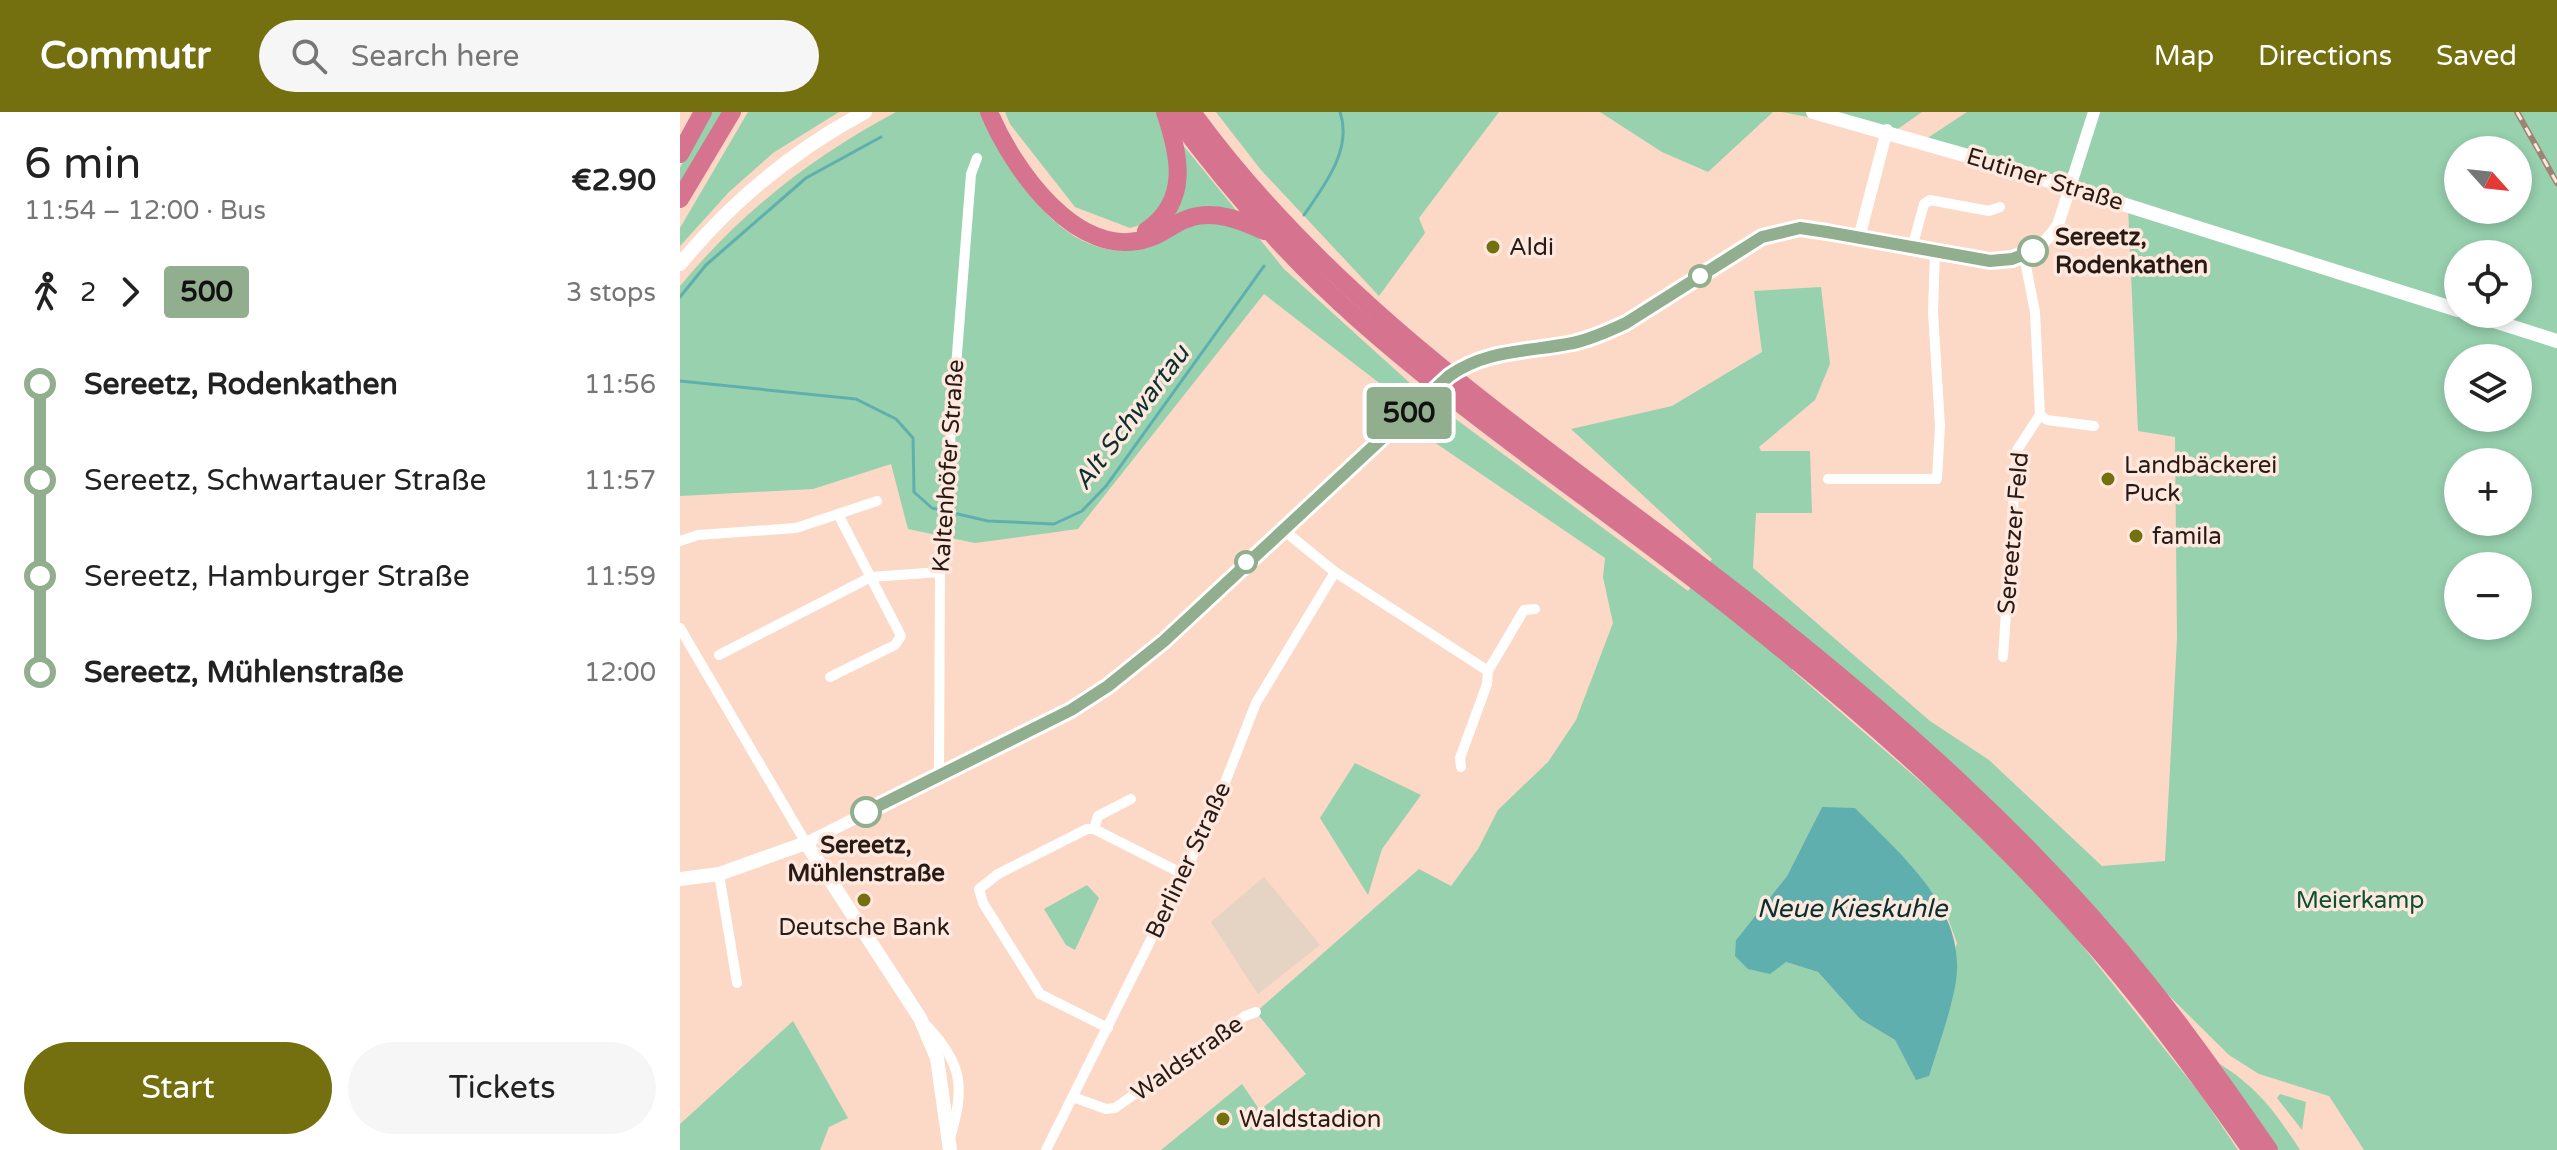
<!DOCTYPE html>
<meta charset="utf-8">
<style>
body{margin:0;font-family:"Varela Round",sans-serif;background:#f6f6f6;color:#222;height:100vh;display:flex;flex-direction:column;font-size:30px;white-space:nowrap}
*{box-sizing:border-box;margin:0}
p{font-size:26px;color:#767676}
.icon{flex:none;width:44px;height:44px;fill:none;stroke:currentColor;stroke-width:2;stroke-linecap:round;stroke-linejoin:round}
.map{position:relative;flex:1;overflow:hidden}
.sheet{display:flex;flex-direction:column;background:#fff;width:680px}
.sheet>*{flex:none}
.badge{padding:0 16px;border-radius:6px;font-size:28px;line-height:52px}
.needle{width:52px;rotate:117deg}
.fabs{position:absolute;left:1764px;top:24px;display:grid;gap:16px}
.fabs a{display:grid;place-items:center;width:88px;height:88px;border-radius:50%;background:#fff;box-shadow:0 4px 12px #0003;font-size:40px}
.map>.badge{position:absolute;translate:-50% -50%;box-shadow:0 0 0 4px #fff}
.legs{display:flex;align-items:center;gap:12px;height:88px;padding:0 24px;font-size:26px}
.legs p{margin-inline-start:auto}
.overview{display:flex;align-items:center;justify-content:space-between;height:136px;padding:0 24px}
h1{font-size:44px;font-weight:600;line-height:60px}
.action{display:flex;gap:16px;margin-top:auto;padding:16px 24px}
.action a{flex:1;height:92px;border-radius:48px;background:#746f0f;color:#fff;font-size:32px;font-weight:600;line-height:92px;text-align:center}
.action a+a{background:#f6f6f6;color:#222}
ul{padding:0 24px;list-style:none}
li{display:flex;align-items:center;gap:28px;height:96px;font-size:30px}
li i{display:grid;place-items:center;width:12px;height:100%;margin:0 10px;background:currentColor}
li i::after{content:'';width:20px;height:20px;margin:-10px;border:6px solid;border-radius:50%;background:#fff}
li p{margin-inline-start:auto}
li:first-child i{background:linear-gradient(#0000 50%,currentColor 0)}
li:last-child i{background:linear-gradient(currentColor 50%,#0000 0)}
header{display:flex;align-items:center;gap:48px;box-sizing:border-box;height:112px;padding:0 40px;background:#746f0f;color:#fff}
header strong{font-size:38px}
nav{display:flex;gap:44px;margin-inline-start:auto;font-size:28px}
.search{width:560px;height:72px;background:#f6f6f6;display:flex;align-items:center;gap:20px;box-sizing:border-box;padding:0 28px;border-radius:44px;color:#767676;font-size:30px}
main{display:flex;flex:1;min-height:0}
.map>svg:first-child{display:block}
.education{fill:#e5d3c3}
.green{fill:#97d1ae;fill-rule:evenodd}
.water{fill:#60afaf}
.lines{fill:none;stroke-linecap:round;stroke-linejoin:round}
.stream{stroke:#60afaf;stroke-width:3}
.minor{stroke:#fff;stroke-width:10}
.tertiary{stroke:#fff;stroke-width:12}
.secondary{stroke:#fff;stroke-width:14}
.motorway{stroke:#d6748f;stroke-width:18}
.rail-casing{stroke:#9c8376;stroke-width:6}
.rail{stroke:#ffe9de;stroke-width:3;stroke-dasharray:9;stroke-linecap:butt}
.line-1-casing{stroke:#fff;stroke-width:18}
.line-1{stroke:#91ae8f;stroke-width:12}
.poi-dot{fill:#746f0f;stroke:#ffe9de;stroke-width:3}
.stop-1-dot{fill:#fff;stroke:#91ae8f;stroke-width:4}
.labels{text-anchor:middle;stroke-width:7;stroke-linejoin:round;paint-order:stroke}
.street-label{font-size:24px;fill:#281b15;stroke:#ffe9de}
.stop-label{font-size:24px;font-weight:bold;fill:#281b15;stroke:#ffe9de;text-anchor:start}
.poi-label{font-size:24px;fill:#281b15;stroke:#ffe9de;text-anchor:start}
.park-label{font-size:24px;fill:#0b5233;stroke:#ffe9de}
.water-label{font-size:26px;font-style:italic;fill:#073030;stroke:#ffe9de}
</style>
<header>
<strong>Commutr</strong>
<div class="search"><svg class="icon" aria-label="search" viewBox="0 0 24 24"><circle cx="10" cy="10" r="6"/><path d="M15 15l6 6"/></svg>Search here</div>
<nav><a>Map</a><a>Directions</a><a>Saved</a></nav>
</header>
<main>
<section class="sheet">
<div class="overview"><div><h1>6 min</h1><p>11:54 – 12:00 · Bus</p></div><b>€2.90</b></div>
<div class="legs"><svg class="icon" aria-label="walk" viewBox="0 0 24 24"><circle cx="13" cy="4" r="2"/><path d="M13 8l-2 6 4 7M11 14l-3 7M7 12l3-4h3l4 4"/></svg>2<svg class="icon" aria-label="forward" viewBox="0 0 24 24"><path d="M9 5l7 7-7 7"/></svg><b class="badge" style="background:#91ae8f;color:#111">500</b><p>3 stops</p></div>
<ul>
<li><i style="color:#91ae8f"></i><b>Sereetz, Rodenkathen</b><p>11:56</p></li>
<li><i style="color:#91ae8f"></i><span>Sereetz, Schwartauer Straße</span><p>11:57</p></li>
<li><i style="color:#91ae8f"></i><span>Sereetz, Hamburger Straße</span><p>11:59</p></li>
<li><i style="color:#91ae8f"></i><b>Sereetz, Mühlenstraße</b><p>12:00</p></li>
</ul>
<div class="action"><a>Start</a><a>Tickets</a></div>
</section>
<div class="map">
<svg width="1877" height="1038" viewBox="0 0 1877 1038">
<rect width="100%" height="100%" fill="#fcd8c6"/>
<polygon class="education" points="584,765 640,833 578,882 531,810"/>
<g class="green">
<polygon points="29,0 45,0 0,78 0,56"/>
<polygon points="68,0 159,0 93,41 49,80 0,134 0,116"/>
<path d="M216,0H303C329,56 370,135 441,139C451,139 462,134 471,132L467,111L450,116L395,95L330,12L325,0H476L604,157L742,282L729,294L584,182L398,417L295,431L228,417L211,352L133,377L0,384V174C61,100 132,45 216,0Z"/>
<polygon points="536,0 819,0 739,106 745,121 699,184 581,58"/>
<polygon points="920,0 1093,0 1028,60 982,40"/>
<polygon points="1102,0 1242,0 1212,21"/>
<path d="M1287,0H1877V1038H1684L1649,984L1579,962L1549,943L1130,529L1112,558L1278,702L1366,788L1521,983L1558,1038H481L562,972L579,997L567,1008L626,962L576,900L739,757L771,774L798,737L818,698L868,650L896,608L933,511L923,465L925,446L729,313L754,291L1008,479L1032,447L891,317L992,294L1082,240L1074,179L1141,175L1150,252L1135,288L1079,335L1081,339H1130L1132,401H1076L1073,456L1250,609L1309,648L1422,754L1485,749L1497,527L1495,325L1458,319L1448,94L1243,29ZM1778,38H1838V98H1778ZM1778,142H1838V202H1778ZM1778,246H1838V306H1778ZM1778,350H1838V410H1778ZM1778,454H1838V514H1778ZM1142,695L1229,751L1265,798L1277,831L1236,967L1215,928L1180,907L1138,860L1106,850L1056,828L1107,764Z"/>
<polygon points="675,651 741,683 702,737 688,783 640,706"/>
<polygon points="407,773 419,786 395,838 386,833 364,797"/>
<polygon points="113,909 168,1006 149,1015 140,1038 0,1038 0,1012"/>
<path d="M1540,952C1579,977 1595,1000 1620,1038H1596Z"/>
<polygon points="1600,982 1626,990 1622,1018 1597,986"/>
</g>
<path class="water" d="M1142,695L1175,696C1223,745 1290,799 1275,875C1269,905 1258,935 1249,964L1236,968L1215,928L1180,907L1138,860L1106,850L1090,862L1068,857L1055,844L1056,828L1107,764Z"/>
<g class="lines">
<g class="stream">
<path d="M624,103C644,74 673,37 660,0"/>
<polyline points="0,185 26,153 126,66 201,25"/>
<polyline points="0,269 176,287 216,307 233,326 234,380 252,396 308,409 374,412 402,399 426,374 584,154"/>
</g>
<g class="minor">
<polyline points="1232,136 1244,92 1250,88 1309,99 1320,95"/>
<polyline points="1360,303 1367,308 1414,314"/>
<polyline points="1148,367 1257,367 1260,314 1253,200 1255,140"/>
<polyline points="602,417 655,460 808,559"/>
<polyline points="0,429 18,423 116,416 197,389"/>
<polyline points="0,516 126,731"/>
<polyline points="39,543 191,465 260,460"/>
<polyline points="1323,545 1337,338 1360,303 1355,200 1344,144"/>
<polyline points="150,565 215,533 221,524 159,404"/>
<polyline points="781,655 780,646 807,572 808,559 844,498 855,497"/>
<polyline points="259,664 260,460 291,62 297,46"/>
<polyline points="414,717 418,704 451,687"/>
<polyline points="39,762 57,871"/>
<path d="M247,914C283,952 285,976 270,1026"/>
<polyline points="428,916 360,882 303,791 299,777 318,762 407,717 414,717 505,763"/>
<polyline points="393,985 426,997 435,996 565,904 576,900"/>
<polyline points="366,1038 530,709 576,591 655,460"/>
</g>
<g class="tertiary">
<polyline points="1179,126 1207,18"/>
<path d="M126,731L391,598L428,574L484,529L769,264C807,237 849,239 893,231C911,227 929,219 946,211L1082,125L1120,116L1147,120C1192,128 1302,159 1342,145C1358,139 1369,126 1378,113L1414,0"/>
</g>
<g class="secondary">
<polyline points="1133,0 1316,52 1778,198"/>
<path d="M0,152C52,89 114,38 185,0"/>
<polyline points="1792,202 1877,229"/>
<polyline points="0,767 39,762 126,731 240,906 257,946 270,1038"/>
</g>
<g class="motorway">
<path d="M309,0C332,55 397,151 469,126C483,122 494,111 507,107C533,97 561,108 584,119"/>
<path d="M492,0C547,75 609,146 679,208C802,317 940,406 1067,509C1191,608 1311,714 1415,834C1471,898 1522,968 1571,1038"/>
<path d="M512,0C662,207 879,341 1077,497C1219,609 1356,731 1469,873C1511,926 1550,982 1589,1038"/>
<polyline points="0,42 23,0"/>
<polyline points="0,87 52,0"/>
<path d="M466,119C510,89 500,44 485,0"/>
</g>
<g class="rail-casing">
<polyline id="rail" points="1837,0 1877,71"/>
</g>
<use href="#rail" class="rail"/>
</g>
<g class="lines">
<g class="line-1-casing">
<path id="line-1" d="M186,700L391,598L428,574L484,529L769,264C807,237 849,240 893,231C911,227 929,219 946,211L1082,125L1120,116L1147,120L1310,149L1332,147L1353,139"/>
</g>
<use href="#line-1" class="line-1"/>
</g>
<g class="poi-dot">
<circle cx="813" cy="135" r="8"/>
<circle cx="1428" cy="367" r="8"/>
<circle cx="1456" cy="424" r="8"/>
<circle cx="184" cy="788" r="8"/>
<circle cx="543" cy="1007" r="8"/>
</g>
<g class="stop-1-dot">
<circle cx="1353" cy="139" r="14"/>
<circle cx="1020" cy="164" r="10"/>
<circle cx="566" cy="450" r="10"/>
<circle cx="186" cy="700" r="14"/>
</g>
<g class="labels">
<g class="street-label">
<text transform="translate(1365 67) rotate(17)" y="8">Eutiner Straße</text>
<text transform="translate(268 354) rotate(-86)" y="8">Kaltenhöfer Straße</text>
<text transform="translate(1333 421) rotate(-85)" y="8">Sereetzer Feld</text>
<text transform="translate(508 748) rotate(-65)" y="8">Berliner Straße</text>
<text transform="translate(507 946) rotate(-35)" y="8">Waldstraße</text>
</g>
<g class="stop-label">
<text x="1375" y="133">Sereetz,<tspan x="1375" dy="28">Rodenkathen</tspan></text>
<text x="186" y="741" text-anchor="middle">Sereetz,<tspan x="186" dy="28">Mühlenstraße</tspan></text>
</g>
<g class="poi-label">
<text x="829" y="143">Aldi</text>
<text x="1444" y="361">Landbäckerei<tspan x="1444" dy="28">Puck</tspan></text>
<text x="1472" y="432">famila</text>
<text x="184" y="823" text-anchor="middle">Deutsche Bank</text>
<text x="559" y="1015">Waldstadion</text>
</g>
<g class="park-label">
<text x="1680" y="796">Meierkamp</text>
</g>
<g class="water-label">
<text transform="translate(451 305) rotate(-53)" y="9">Alt Schwartau</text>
<text x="1172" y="805">Neue Kieskuhle</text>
</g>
</g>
</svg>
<div class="fabs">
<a><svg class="needle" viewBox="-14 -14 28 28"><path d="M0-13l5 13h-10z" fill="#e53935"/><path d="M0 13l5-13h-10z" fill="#767676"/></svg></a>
<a><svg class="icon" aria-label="locate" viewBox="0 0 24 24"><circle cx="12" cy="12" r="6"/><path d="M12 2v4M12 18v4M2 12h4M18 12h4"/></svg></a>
<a><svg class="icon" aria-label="layers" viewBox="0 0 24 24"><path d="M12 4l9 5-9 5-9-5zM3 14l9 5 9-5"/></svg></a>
<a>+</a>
<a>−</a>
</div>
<b class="badge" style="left:729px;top:301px;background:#91ae8f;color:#111">500</b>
</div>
</main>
